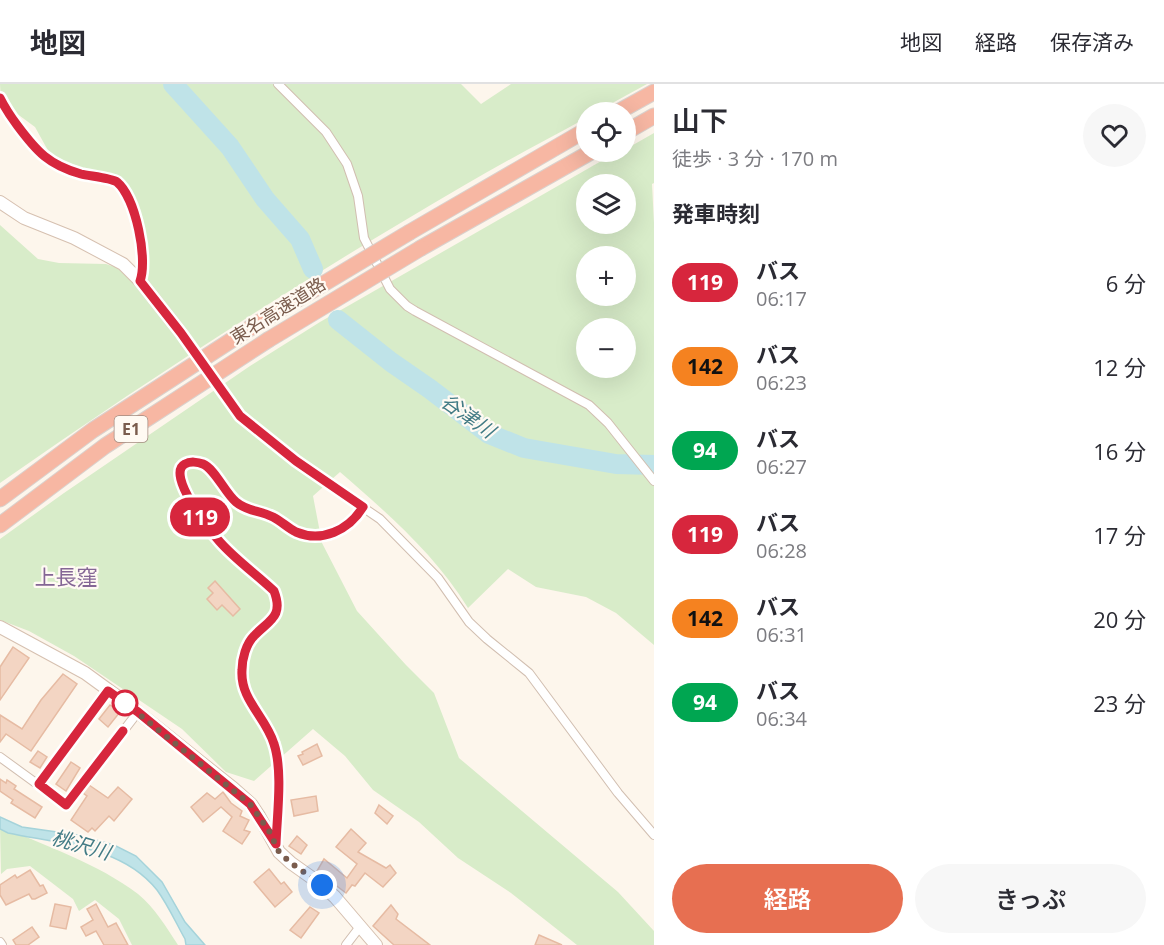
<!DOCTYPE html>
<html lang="ja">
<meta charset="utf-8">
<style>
body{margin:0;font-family:"Open Sans","Noto Sans JP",sans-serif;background:#f7f7f7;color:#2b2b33;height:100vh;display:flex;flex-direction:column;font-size:22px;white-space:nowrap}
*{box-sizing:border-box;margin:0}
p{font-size:20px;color:#7c7c81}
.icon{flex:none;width:33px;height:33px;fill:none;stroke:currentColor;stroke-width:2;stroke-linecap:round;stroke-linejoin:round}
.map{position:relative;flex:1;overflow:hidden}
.side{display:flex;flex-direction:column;background:#fff;width:510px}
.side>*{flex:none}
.badge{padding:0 12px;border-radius:20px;font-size:21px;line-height:39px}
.controls{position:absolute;left:576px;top:18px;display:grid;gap:12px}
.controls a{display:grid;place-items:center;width:60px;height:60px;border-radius:50%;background:#fff;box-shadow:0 6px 24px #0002;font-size:30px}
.you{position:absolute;width:30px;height:30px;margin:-15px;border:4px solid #fff;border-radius:50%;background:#1a73e8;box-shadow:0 0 0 9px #1a73e833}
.map>.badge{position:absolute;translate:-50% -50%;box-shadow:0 0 0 3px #fff}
h2{padding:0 18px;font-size:22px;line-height:54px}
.round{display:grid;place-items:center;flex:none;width:63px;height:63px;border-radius:32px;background:#f7f7f7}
.summary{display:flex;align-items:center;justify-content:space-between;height:102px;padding:0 18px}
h1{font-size:28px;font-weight:600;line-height:45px}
.button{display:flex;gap:12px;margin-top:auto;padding:12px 18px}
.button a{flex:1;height:69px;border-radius:36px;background:#e76f51;color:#fff;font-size:24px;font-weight:600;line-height:69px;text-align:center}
.button a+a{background:#f7f7f7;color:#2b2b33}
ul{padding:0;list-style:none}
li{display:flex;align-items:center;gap:18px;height:84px;padding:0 18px}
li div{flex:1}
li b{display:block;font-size:22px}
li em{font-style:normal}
li .badge{min-width:66px;font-weight:700;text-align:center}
header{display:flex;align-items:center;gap:36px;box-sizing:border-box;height:84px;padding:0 30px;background:#fff;border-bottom:2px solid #e1e1e2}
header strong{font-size:28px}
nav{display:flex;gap:33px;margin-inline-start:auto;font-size:21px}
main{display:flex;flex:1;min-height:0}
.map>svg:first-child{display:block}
.green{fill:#d8ecc9;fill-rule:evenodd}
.water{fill:#bfe3e8;stroke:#a5d3da;stroke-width:1.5}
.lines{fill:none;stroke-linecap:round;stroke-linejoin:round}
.river{stroke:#bfe3e8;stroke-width:20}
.building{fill:#f3d5c3;stroke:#e6bba3;stroke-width:1.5}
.lane-casing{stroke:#d1beb0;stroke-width:7}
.street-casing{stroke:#d1beb0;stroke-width:10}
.secondary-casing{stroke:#d6c0b0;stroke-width:14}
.highway-casing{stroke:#dad1cd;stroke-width:17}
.lane{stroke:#fff;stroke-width:4.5}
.street{stroke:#fff;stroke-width:8}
.secondary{stroke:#fff;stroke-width:12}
.highway{stroke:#f7b7a3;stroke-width:15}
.street-bridge-casing{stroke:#d1beb0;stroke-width:10;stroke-linecap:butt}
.highway-bridge-casing{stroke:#dad1cd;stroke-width:17;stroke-linecap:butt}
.street-bridge{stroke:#fff;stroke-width:8}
.highway-bridge{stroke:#f7b7a3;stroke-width:15}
.line-casing{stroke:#fff;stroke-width:14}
.line{stroke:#d7263d;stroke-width:9}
.walk{stroke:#7a5c4d;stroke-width:6;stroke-dasharray:0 10.8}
.stop-dot{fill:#fff;stroke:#d7263d;stroke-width:3}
.labels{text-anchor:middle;stroke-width:4.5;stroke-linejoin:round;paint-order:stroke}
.shield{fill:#fffaf3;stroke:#a28b7f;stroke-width:1.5}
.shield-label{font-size:16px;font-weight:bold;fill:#7a5c4d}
.street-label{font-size:18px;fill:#7a5c4d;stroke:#fffaf3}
.water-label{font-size:20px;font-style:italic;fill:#437c86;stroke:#fffaf3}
.quarter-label{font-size:21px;fill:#846695;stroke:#fffaf3}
</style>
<header>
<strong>地図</strong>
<nav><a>地図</a><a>経路</a><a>保存済み</a></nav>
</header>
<main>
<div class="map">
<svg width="654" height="861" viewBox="0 0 654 861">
<rect width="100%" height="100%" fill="#fdf6ec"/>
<g class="green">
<path d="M0,0H461L481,20L511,0H647L596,28H586V34C545,57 503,78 463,102C305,194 150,294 0,399V141L38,175L59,179L106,180L142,192L138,176L137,135L116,97L56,81L35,43L1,18Z"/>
<path d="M654,49V99L652,100L654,139V561L616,529L586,513L536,503L508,485L468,524C435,470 386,428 340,388L313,412L322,459L357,527L406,581L434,609L459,674L618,808L654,847V861H577L511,809L458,774L419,738L373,706L345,672L313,645L254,697L226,688L182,645L74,572L29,547L0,536V455L64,409L250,282L320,238L603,76L620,68H626V65ZM586,100H626V140H586ZM586,172H626V212H586ZM586,244H626V284H586Z"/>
<path d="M0,742C46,762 97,779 138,810C154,823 167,844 178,861H132L119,835L95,816L79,827L73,815L30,782L7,785L1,790Z"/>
</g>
<path class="water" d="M0,733L22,743L78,751L114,761L136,772L162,798L185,838L205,861H186L185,855C176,839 168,821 157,806C122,762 60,760 8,749L0,745Z"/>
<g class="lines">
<g class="river">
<polyline points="173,0 230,63 265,115 300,155 313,185"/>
<polyline points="338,236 391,278 430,305 489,350 524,364 616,380 654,381"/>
</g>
</g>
<g class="building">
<polygon points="215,497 240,525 233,532 222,521 217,526 207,515 213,509 208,504"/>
<polygon points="13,563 29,574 0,616 0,583"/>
<polygon points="63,590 77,600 31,667 6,650 0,658 0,631 22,645 41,616"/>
<polygon points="110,621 120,628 108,643 99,635"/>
<polygon points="317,660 322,672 303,681 298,672 303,670 302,668"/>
<polygon points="38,667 47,673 40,684 30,678"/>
<polygon points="71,678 80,684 66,707 56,700"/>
<polygon points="0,695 6,699 7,696 16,702 14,705 42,723 35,734 11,719 13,716 0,707"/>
<polygon points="89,701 108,714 118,703 132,715 114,737 109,732 95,747 92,744 88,748 71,736 87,712 83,709"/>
<polygon points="223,708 231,719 242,727 240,732 249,736 244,746 250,748 242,760 223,747 232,733 221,723 203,738 191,723 207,709 215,715"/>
<polygon points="316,712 318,727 294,732 291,716"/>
<polygon points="379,721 393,732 387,740 375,729"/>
<polygon points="351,745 366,759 358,768 386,784 390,781 396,789 383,803 365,789 355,802 352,801 346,809 317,787 324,775 347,794 357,780 336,763"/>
<polygon points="297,752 307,761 301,770 289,762"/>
<polygon points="269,785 281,800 284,798 292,808 275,823 254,798"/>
<polygon points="30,786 40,802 43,801 47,809 35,815 32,815 29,810 6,821 0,811 0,801 15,791 17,794"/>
<polygon points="55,820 71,823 66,845 50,842"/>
<polygon points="96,820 108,843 116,839 128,861 104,861 96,847 86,852 81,843 93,836 87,825"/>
<polygon points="391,821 398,830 396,835 430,861 394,861 373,842"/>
<polygon points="310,823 319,829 301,854 290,846"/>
<polygon points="32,843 39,853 28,861 16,861 13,856"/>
<polygon points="539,851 562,861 535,861"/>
</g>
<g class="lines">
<g class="lane-casing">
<polyline id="lane" points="0,14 34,64 49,77 63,85 116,97 128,113 137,135 144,187 141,195"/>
</g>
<g class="street-casing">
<g id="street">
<polyline points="278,0 326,48 347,80 358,112 364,154 390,205 407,222 415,227 589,321 608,339 654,397"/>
<polyline points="230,320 240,332 295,377 380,435 438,494 469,538 487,555 529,589 618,709 654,751"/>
<polyline points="0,673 66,721 138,628"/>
<polyline points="39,701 108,607"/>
<path d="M276,760C277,730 283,689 274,660C266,633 240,616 241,586C242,575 246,560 254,552C269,536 284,533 274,507C256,490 236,476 220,458C211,448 165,390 185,380C190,377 198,378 203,380C215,385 225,409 236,418C248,428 259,426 273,433C281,437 288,444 296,448C321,459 349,445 363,423"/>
<polyline points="0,858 2,861"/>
<polyline points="346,861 359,844"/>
</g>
</g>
<g class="secondary-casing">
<g id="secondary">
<polyline points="0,118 24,134 74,154 123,180 140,197 181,249"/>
<polyline points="0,543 85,589 129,621 233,704 251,720 259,732 279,768 291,779 322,801 335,813 376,861"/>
</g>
</g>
<g class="highway-casing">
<g id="highway">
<polyline points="618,28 654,8"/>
<polyline points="626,48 654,32"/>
<polyline points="410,148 586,46"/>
<polyline points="421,164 591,68"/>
<polyline points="0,415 93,346 258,239"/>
<polyline points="0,441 105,362 268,256"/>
</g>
</g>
<use href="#lane" class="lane"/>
<use href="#street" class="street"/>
<use href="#secondary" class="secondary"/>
<use href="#highway" class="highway"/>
<g class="street-bridge-casing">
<polyline id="street-bridge" points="181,249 230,320"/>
</g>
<g class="highway-bridge-casing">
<g id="highway-bridge">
<polyline points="258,239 410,148"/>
<polyline points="268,256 421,164"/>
</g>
</g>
<use href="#street-bridge" class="street-bridge"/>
<use href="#highway-bridge" class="highway-bridge"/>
</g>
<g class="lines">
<g class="line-casing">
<path id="line" d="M0,14C5,24 11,33 17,41C37,68 49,81 81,90C89,92 111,94 117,98C136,114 148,176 140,197L181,249L240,332L296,377L363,423C349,446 322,459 296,448C288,444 281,437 273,433C259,426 248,428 236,418C225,409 215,385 203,380C198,378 190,377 185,380C165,390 211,448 220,458C236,476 256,490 274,507C284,533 269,536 254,552C246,560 242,575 242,586C240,616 266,633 274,660C283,687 277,731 276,760L250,720L138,628L108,607L39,700L66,721L123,647"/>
</g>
<use href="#line" class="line"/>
<polyline class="walk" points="125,619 250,720 269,747 279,768 291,779 322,801"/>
</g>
<circle class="stop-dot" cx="125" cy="619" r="12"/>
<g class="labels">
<rect class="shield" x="114.5" y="332" width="33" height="26" rx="4.5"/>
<g class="shield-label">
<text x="131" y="351">E1</text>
</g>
<g class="street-label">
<text transform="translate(278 227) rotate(-32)" y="6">東名高速道路</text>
</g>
<g class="water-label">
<text transform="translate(468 332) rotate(35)" y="7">谷津川</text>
<text transform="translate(81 761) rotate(16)" y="7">桃沢川</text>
</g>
<g class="quarter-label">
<text x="66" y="501">上長窪</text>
</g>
</g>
</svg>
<div class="controls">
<a><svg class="icon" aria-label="locate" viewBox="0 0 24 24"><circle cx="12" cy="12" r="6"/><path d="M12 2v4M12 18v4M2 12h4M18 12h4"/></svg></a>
<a><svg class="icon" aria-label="layers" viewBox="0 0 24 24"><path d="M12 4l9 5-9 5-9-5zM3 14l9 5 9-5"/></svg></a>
<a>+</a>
<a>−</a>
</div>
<div class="you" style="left:322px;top:801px"></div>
<b class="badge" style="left:200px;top:433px;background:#d7263d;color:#fff">119</b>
</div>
<section class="side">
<div class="summary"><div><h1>山下</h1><p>徒歩 · 3 分 · 170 m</p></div><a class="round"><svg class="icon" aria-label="heart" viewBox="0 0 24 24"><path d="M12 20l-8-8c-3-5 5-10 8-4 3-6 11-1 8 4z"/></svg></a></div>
<h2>発車時刻</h2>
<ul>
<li><span class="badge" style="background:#d7263d;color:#fff">119</span><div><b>バス</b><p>06:17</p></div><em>6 分</em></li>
<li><span class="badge" style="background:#f58220;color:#111">142</span><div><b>バス</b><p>06:23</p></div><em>12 分</em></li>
<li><span class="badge" style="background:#00a651;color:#fff">94</span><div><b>バス</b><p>06:27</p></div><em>16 分</em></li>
<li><span class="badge" style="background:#d7263d;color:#fff">119</span><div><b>バス</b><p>06:28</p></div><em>17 分</em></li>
<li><span class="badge" style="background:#f58220;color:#111">142</span><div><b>バス</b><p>06:31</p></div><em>20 分</em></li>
<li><span class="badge" style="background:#00a651;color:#fff">94</span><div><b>バス</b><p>06:34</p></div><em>23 分</em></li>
</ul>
<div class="button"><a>経路</a><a>きっぷ</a></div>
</section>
</main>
